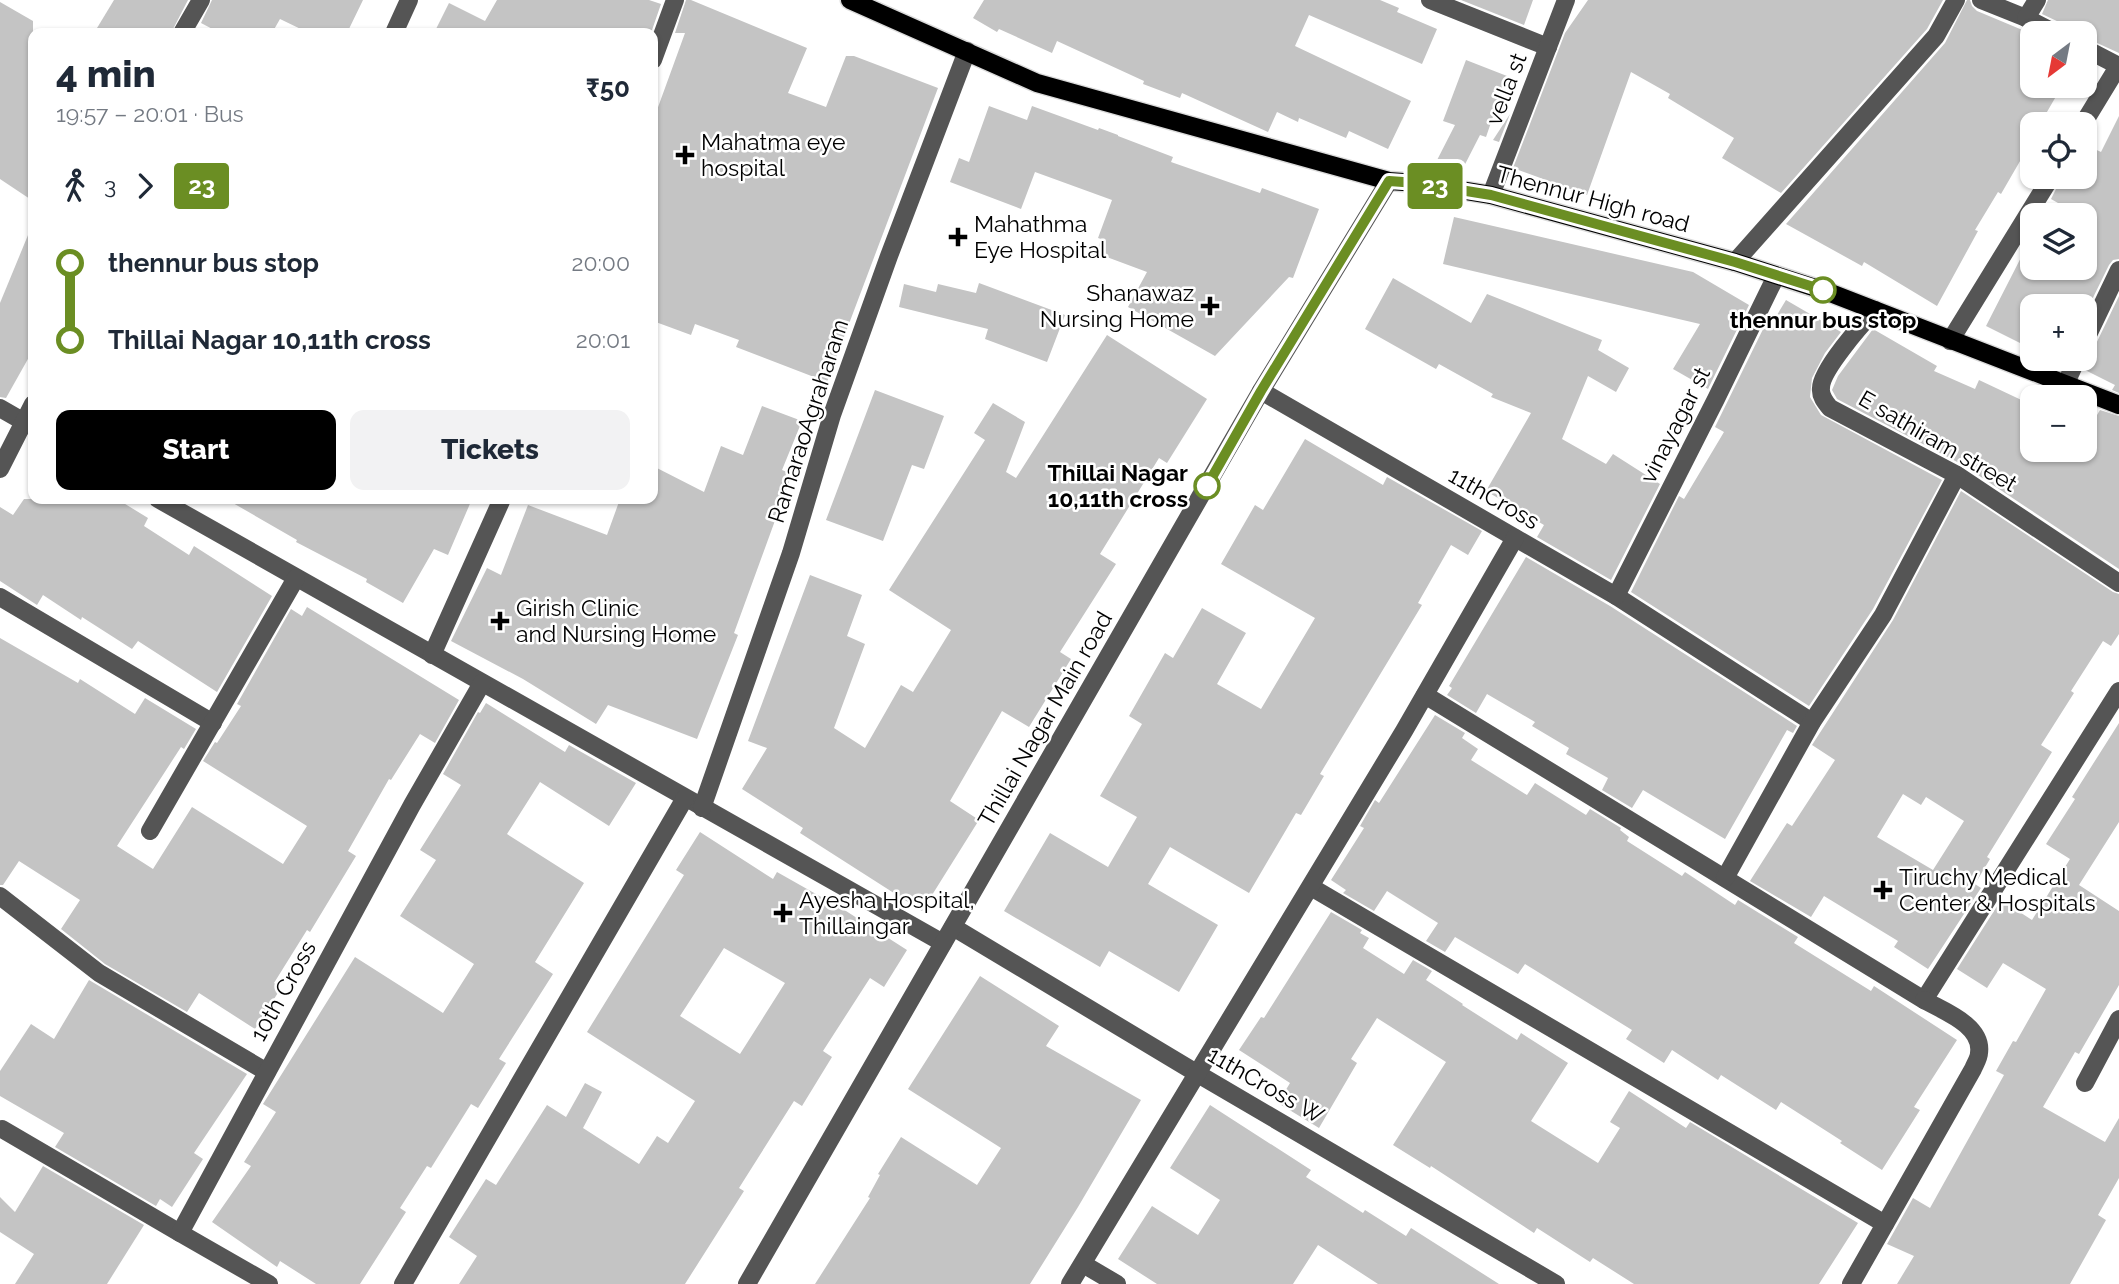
<!DOCTYPE html>
<meta charset="utf-8">
<style>
body{margin:0;font-family:Raleway,sans-serif;background:#f2f2f3;color:#1f2937;height:100vh;display:flex;flex-direction:column;font-size:26px;white-space:nowrap}
*{box-sizing:border-box;margin:0}
p{font-size:23px;color:#747a83}
.icon{flex:none;width:38px;height:38px;fill:none;stroke:currentColor;stroke-width:2;stroke-linecap:round;stroke-linejoin:round}
.map{position:relative;flex:1;overflow:hidden}
.panel{position:absolute;left:28px;top:28px;width:630px;height:476px;display:flex;flex-direction:column;background:#fff;border-radius:14px;box-shadow:0 2px 5px #0004}
.panel>*{flex:none}
.badge{padding:0 14px;border-radius:5px;font-size:24px;line-height:46px}
.needle{width:46px;rotate:212deg}
.fabs{position:absolute;left:2020px;top:21px;display:grid;gap:14px}
.fabs a{display:grid;place-items:center;width:77px;height:77px;border-radius:14px;background:#fff;box-shadow:0 2px 5px #0004;font-size:35px}
.map>.badge{position:absolute;translate:-50% -50%;box-shadow:0 0 0 4px #fff}
.legs{display:flex;align-items:center;gap:10px;height:77px;padding:0 28px;font-size:23px}
.legs p{margin-inline-start:auto}
.summary{display:flex;align-items:center;justify-content:space-between;height:119px;padding:0 28px}
h1{font-size:38px;font-weight:800;line-height:52px}
.button{display:flex;gap:14px;margin-top:auto;padding:14px 28px}
.button a{flex:1;height:80px;border-radius:14px;background:#000;color:#fff;font-size:28px;font-weight:800;line-height:80px;text-align:center}
.button a+a{background:#f2f2f3;color:#1f2937}
ul{padding:0 28px;list-style:none}
li{display:flex;align-items:center;gap:24px;height:77px;font-size:26px}
li i{display:grid;place-items:center;width:10px;height:100%;margin:0 9px;background:currentColor}
li i::after{content:'';width:18px;height:18px;margin:-9px;border:5px solid;border-radius:50%;background:#fff}
li p{margin-inline-start:auto}
li:first-child i{background:linear-gradient(#0000 50%,currentColor 0)}
li:last-child i{background:linear-gradient(currentColor 50%,#0000 0)}
.map>svg:first-child{display:block}
.building{fill:#c4c4c4;fill-rule:evenodd}
.lines{fill:none;stroke-linecap:round;stroke-linejoin:round}
.major-casing{stroke:#dbdbdb;stroke-width:21}
.minor{stroke:#555;stroke-width:18}
.major{stroke:#000;stroke-width:18}
.line-1-casing{stroke:#fff;stroke-width:16}
.line-1{stroke:#6b8e23;stroke-width:10}
.poi-dot{fill:#000;stroke:#fff;stroke-width:2.5}
.stop-1-dot{fill:#fff;stroke:#6b8e23;stroke-width:3.5}
.labels{text-anchor:middle;stroke-width:5;stroke-linejoin:round;paint-order:stroke}
.street-label{font-size:23px;fill:#000;stroke:#fff}
.poi-label{font-size:23px;fill:#000;stroke:#fff;text-anchor:start}
.stop-label{font-size:23px;font-weight:bold;fill:#000;stroke:#fff}
</style>
<div class="map">
<svg width="2119" height="1284" viewBox="0 0 2119 1284">
<rect width="100%" height="100%" fill="#fff"/>
<g class="building">
<polygon points="114,0 188,0 171,33 94,33"/>
<polygon points="212,0 363,0 347,33 309,33 280,19 272,33 220,33 201,23"/>
<polygon points="497,0 649,0 661,4 651,33 434,33 449,3 485,21"/>
<polygon points="686,0 691,0 807,48 788,93 826,107 846,56 854,56 938,88 827,382 736,347 739,340 695,324 691,335 653,321 653,121 685,33 675,33"/>
<polygon points="984,0 1380,0 1399,8 1397,12 1437,29 1422,64 1309,15 1295,46 1411,101 1388,149 1349,131 1346,138 1299,118 1298,122 1277,112 1268,132 1182,93 1180,98 1143,84 1144,81 1057,41 1052,53 999,29 997,32 973,18"/>
<polygon points="1461,0 1533,0 1524,25"/>
<polygon points="1588,0 1943,0 1927,29 1781,193 1722,158 1734,138 1668,98 1670,94 1631,72 1587,195 1513,168 1565,33"/>
<polygon points="1967,0 1970,0 1972,6 1977,11 2032,34 2032,86 2062,86 2040,124 2032,124 2032,138 2026,148 2027,149 2001,194 1998,192 1975,230 1978,231 1937,306 1864,262 1862,266 1786,224 1945,43"/>
<polygon points="2048,0 2119,0 2119,53 2084,37 2084,33 2066,33 2065,27 2061,23 2042,14"/>
<polygon points="0,2 33,21 33,201 0,179"/>
<polygon points="1466,60 1507,76 1486,137 1480,135 1458,178 1434,166 1455,125 1443,121"/>
<polygon points="989,106 1027,120 1032,106 1098,130 1099,128 1118,135 1118,136 1173,157 1171,162 1260,193 1262,188 1319,209 1293,278 1289,277 1215,356 1128,307 1147,272 1096,253 1101,239 1098,238 1112,200 1035,172 1021,209 950,182 959,158 969,162"/>
<polygon points="1510,114 1499,142 1493,140"/>
<polygon points="2119,116 2119,259 2113,260 2109,265 2084,316 2084,306 2032,306 2032,330 2024,345 1986,326 2032,236 2032,268 2084,268 2084,215 2079,215 2051,199 2062,177 2084,177 2084,144 2101,152"/>
<polygon points="1454,217 1693,272 1749,305 1708,389 1673,369 1700,324 1443,264"/>
<polygon points="33,223 33,350 6,398 0,397 0,303"/>
<polygon points="1393,278 1471,323 1487,294 1602,340 1598,350 1629,368 1616,392 1588,376 1562,439 1606,464 1613,454 1660,484 1611,580 1537,537 1544,525 1486,491 1531,413 1491,397 1493,394 1439,364 1436,369 1365,329"/>
<polygon points="979,283 1065,315 1047,362 985,339 988,329 899,307 904,284 936,292 938,284 976,293"/>
<polygon points="2119,296 2119,393 2112,390 2115,385 2085,370 2088,359 2087,354 2094,348"/>
<polygon points="1786,300 1841,332 1825,353 1812,378 1810,397 1821,415 1942,480 1873,609 1809,706 1631,592 1679,496 1684,499 1724,432 1715,427 1769,317 1774,320"/>
<polygon points="1873,329 1937,366 1934,371 1975,389 1979,380 2032,405 2032,450 2084,450 2084,437 2100,410 2119,416 2119,569 1963,465 1837,399 1832,390 1838,376"/>
<polygon points="1107,335 1207,399 1167,463 1159,458 1100,554 1116,564 1060,652 1071,659 1029,727 1002,711 950,801 979,820 922,911 800,833 803,828 742,789 767,748 748,741 810,575 862,595 847,636 865,644 834,728 865,748 901,685 913,692 951,630 889,590 985,440 974,433 993,403 1025,422 1006,472 1016,478"/>
<polygon points="875,390 944,416 924,469 912,465 883,541 826,520"/>
<polygon points="762,406 802,421 782,470 792,474 734,633 738,635 697,739 608,705 596,724 523,679 451,641 487,568 501,575 528,505 607,535 620,499 653,499 653,466 704,492 721,446 743,455"/>
<polygon points="1305,439 1383,485 1387,477 1482,531 1468,555 1451,545 1418,603 1422,605 1320,774 1324,776 1301,815 1296,813 1249,893 1170,847 1148,884 1218,925 1179,992 1109,951 1100,967 1004,911 1050,833 1108,867 1137,817 1100,796 1142,724 1129,716 1165,653 1173,658 1202,608 1246,633 1217,684 1261,709 1315,618 1221,564 1255,505 1263,510"/>
<path d="M1961,491L2113,592L2119,594V634L2111,646L2103,641L2071,691L2074,693L2041,745L2052,752L1987,857L1990,859L1975,884L1981,888L1928,969L1894,947L1898,941L1824,896L1811,917L1750,881L1787,823L1792,826L1835,760L1812,745L1893,620ZM1903,794L1921,805L1926,797L1964,821L1933,870L1877,837Z"/>
<polygon points="24,499 117,499 148,518 144,526 189,555 194,546 272,596 217,692 138,641 132,649 82,617 81,620 43,595 37,605 0,581 0,507 13,515"/>
<polygon points="226,499 472,499 448,555 434,549 403,603 366,582 367,579 296,542 297,540"/>
<polygon points="1526,557 1610,606 1797,726 1793,733 1787,730 1725,839 1643,790 1632,808 1602,790 1608,778 1566,754 1569,748 1532,726 1535,722 1487,694 1476,713 1447,695 1452,688 1449,686"/>
<polygon points="307,607 459,700 435,743 420,734 391,780 389,779 348,851 356,856 310,932 307,930 274,983 281,988 255,1029 199,993 187,1012 105,964 61,929 80,900 19,861 3,885 0,885 0,638 78,683 80,679 135,714 145,698 196,729 184,749 181,747 117,846 153,869 192,807 283,864 307,826 203,761 215,742 217,743 241,706 237,704 291,609 302,616"/>
<polygon points="486,703 565,752 569,745 636,783 609,826 540,782 507,834 584,883 535,962 553,974 499,1059 506,1063 478,1108 471,1104 431,1168 427,1166 400,1208 406,1212 360,1284 316,1284 280,1261 277,1267 212,1222 251,1166 244,1162 276,1112 263,1104 355,957 443,1013 474,964 400,916 436,860 420,850 461,785 443,774 478,712 480,713"/>
<polygon points="1435,715 1465,733 1462,738 1478,749 1471,760 1527,795 1535,783 1586,815 1590,809 1621,828 1620,830 1629,837 1627,841 1682,876 1685,872 1735,905 1738,900 1798,937 1794,943 1871,991 1874,986 1957,1040 1914,1107 1920,1110 1882,1170 1840,1143 1842,1141 1781,1102 1776,1110 1721,1075 1718,1080 1672,1050 1664,1063 1626,1039 1632,1030 1525,964 1518,974 1455,937 1445,952 1426,941 1438,923 1387,891 1374,911 1343,893 1346,890 1331,880 1364,828 1360,826 1375,800 1379,803"/>
<polygon points="2119,723 2119,822 2079,885 2119,911 2119,985 2079,1054 2075,1052 2043,1107 2105,1142 2119,1118 2119,1178 2098,1215 2106,1220 2070,1284 1897,1284 1914,1256 1887,1244 1913,1198 1930,1208 2004,1075 1996,1071 2013,1041 2016,1042 2046,989 2003,963 1987,988 1957,969 2001,900 2032,920 2070,859 2046,844 2075,799 2072,797"/>
<path d="M700,832L773,879L777,872L846,911L907,950L884,987L870,978L823,1051L832,1057L802,1106L794,1101L739,1188L744,1191L685,1284H459L477,1256L449,1237L486,1179L496,1185L547,1105L566,1117L585,1083L602,1092L583,1128L639,1164L657,1136L668,1143L695,1101L587,1032L684,875L676,870ZM724,948L785,983L740,1054L680,1016Z"/>
<polygon points="1331,912 1362,930 1360,933 1369,938 1363,948 1404,974 1413,960 1432,971 1426,980 1463,1004 1462,1005 1517,1040 1521,1033 1568,1063 1531,1121 1598,1163 1620,1128 1610,1122 1629,1091 1686,1128 1690,1122 1858,1223 1819,1284 1634,1284 1593,1258 1590,1262 1537,1228 1534,1233 1431,1166 1430,1168 1393,1145 1446,1062 1377,1018 1351,1059 1357,1063 1319,1128 1278,1103 1290,1083 1239,1050 1261,1017 1264,1018"/>
<polygon points="980,976 1059,1026 1046,1046 1141,1100 1078,1207 1030,1284 815,1284 870,1198 868,1197 880,1175 878,1174 901,1137 977,1185 1001,1148 908,1089"/>
<polygon points="89,980 247,1074 194,1153 203,1159 172,1207 160,1199 156,1206 55,1147 64,1133 0,1096 0,1071 31,1024 54,1039"/>
<polygon points="1210,1105 1311,1170 1306,1177 1363,1213 1365,1210 1406,1236 1411,1228 1499,1284 1378,1284 1318,1245 1293,1284 1157,1284 1118,1259 1152,1206 1198,1235 1220,1200 1170,1168"/>
<polygon points="43,1166 144,1225 107,1284 15,1284 34,1254 0,1232 0,1197 15,1212"/>
</g>
<g class="lines">
<g class="major-casing">
<polyline id="major" points="850,0 1037,83 1389,181 1417,183 1491,195 1735,262 1828,292 2119,405"/>
</g>
<g class="minor">
<polyline points="1430,0 1548,47"/>
<polyline points="1981,0 2026,18 2055,33"/>
<polyline points="2026,18 2037,0"/>
<polyline points="182,33 201,0"/>
<polyline points="394,33 409,0"/>
<polyline points="2084,48 2119,66"/>
<polyline points="653,60 675,0"/>
<polyline points="2083,124 2119,65"/>
<polyline points="1491,195 1566,0"/>
<polyline points="1735,262 1936,36 1956,0"/>
<path d="M1875,310C1862,324 1821,370 1821,388C1820,396 1825,402 1830,408L1957,475L2119,583"/>
<polyline points="1950,341 2051,177"/>
<polyline points="2084,343 2119,270"/>
<polyline points="2065,385 2077,359"/>
<polyline points="1261,391 1616,596 1812,722"/>
<polyline points="0,408 33,427"/>
<polyline points="0,469 33,404"/>
<polyline points="158,499 943,943"/>
<polyline points="1616,596 1716,399 1776,276"/>
<polyline points="0,597 213,723"/>
<polyline points="432,655 502,499"/>
<polyline points="1425,695 1924,1000 2119,691"/>
<polyline points="702,808 791,553 832,415 889,256 967,51"/>
<polyline points="150,831 296,578"/>
<polyline points="1725,878 1812,722 1883,615 1957,475"/>
<polyline points="1311,887 1885,1224"/>
<polyline points="0,896 99,973 267,1072"/>
<polyline points="953,927 1198,1074 1556,1284"/>
<polyline points="2085,1083 2119,1019"/>
<polyline points="2,1129 180,1233"/>
<polyline points="1083,1264 1117,1284"/>
<polyline points="269,1284 180,1233 412,805 482,683"/>
<polyline points="403,1284 685,798"/>
<polyline points="747,1284 1261,391 1389,181"/>
<polyline points="1070,1284 1404,731 1515,538"/>
<path d="M1851,1284L1973,1069C1975,1064 1979,1058 1979,1053C1983,1025 1943,1011 1924,1000"/>
</g>
<use href="#major" class="major"/>
</g>
<g class="lines">
<g class="line-1-casing">
<polyline id="line-1" points="1207,486 1261,391 1389,181 1417,183 1491,195 1735,262 1823,290"/>
</g>
<use href="#line-1" class="line-1"/>
</g>
<g class="poi-dot">
<path d="M681.5 144.5h7v7h7v7h-7v7h-7v-7h-7v-7h7z"/>
<path d="M954.5 226.5h7v7h7v7h-7v7h-7v-7h-7v-7h7z"/>
<path d="M1206.5 295.5h7v7h7v7h-7v7h-7v-7h-7v-7h7z"/>
<path d="M496.5 610.5h7v7h7v7h-7v7h-7v-7h-7v-7h7z"/>
<path d="M1879.5 879.5h7v7h7v7h-7v7h-7v-7h-7v-7h7z"/>
<path d="M779.5 902.5h7v7h7v7h-7v7h-7v-7h-7v-7h7z"/>
</g>
<g class="stop-1-dot">
<circle cx="1823" cy="290" r="12"/>
<circle cx="1207" cy="486" r="12"/>
</g>
<g class="labels">
<g class="street-label">
<text transform="translate(1506 89) rotate(-69)" y="8">vella st</text>
<text transform="translate(1593 199) rotate(15)" y="8">Thennur High road</text>
<text transform="translate(808 421) rotate(-72)" y="8">RamaraoAgraharam</text>
<text transform="translate(1675 425) rotate(-63)" y="8">vinayagar st</text>
<text transform="translate(1938 441) rotate(30)" y="8">E sathiram street</text>
<text transform="translate(1494 498) rotate(30)" y="8">11thCross</text>
<text transform="translate(1045 719) rotate(-60)" y="8">Thillai Nagar Main road</text>
<text transform="translate(283 991) rotate(-61)" y="8">10th Cross</text>
<text transform="translate(1266 1085) rotate(30)" y="8">11thCross W</text>
</g>
<g class="poi-label">
<text x="701" y="150">Mahatma eye<tspan x="701" dy="26">hospital</tspan></text>
<text x="974" y="232">Mahathma<tspan x="974" dy="26">Eye Hospital</tspan></text>
<text x="1194" y="301" text-anchor="end">Shanawaz<tspan x="1194" dy="26">Nursing Home</tspan></text>
<text x="516" y="616">Girish Clinic<tspan x="516" dy="26">and Nursing Home</tspan></text>
<text x="1899" y="885">Tiruchy Medical<tspan x="1899" dy="26">Center &amp; Hospitals</tspan></text>
<text x="799" y="908">Ayesha Hospital,<tspan x="799" dy="26">Thillaingar</tspan></text>
</g>
<g class="stop-label">
<text x="1823" y="328">thennur bus stop</text>
<text x="1188" y="481" text-anchor="end">Thillai Nagar<tspan x="1188" dy="26">10,11th cross</tspan></text>
</g>
</g>
</svg>
<div class="fabs">
<a><svg class="needle" viewBox="-14 -14 28 28"><path d="M0-13l5 13h-10z" fill="#e53935"/><path d="M0 13l5-13h-10z" fill="#747a83"/></svg></a>
<a><svg class="icon" aria-label="locate" viewBox="0 0 24 24"><circle cx="12" cy="12" r="6"/><path d="M12 2v4M12 18v4M2 12h4M18 12h4"/></svg></a>
<a><svg class="icon" aria-label="layers" viewBox="0 0 24 24"><path d="M12 4l9 5-9 5-9-5zM3 14l9 5 9-5"/></svg></a>
<a>+</a>
<a>−</a>
</div>
<b class="badge" style="left:1435px;top:186px;background:#6b8e23;color:#fff">23</b>
<section class="panel">
<div class="summary"><div><h1>4 min</h1><p>19:57 – 20:01 · Bus</p></div><b>₹50</b></div>
<div class="legs"><svg class="icon" aria-label="walk" viewBox="0 0 24 24"><circle cx="13" cy="4" r="2"/><path d="M13 8l-2 6 4 7M11 14l-3 7M7 12l3-4h3l4 4"/></svg>3<svg class="icon" aria-label="forward" viewBox="0 0 24 24"><path d="M9 5l7 7-7 7"/></svg><b class="badge" style="background:#6b8e23;color:#fff">23</b></div>
<ul>
<li><i style="color:#6b8e23"></i><b>thennur bus stop</b><p>20:00</p></li>
<li><i style="color:#6b8e23"></i><b>Thillai Nagar 10,11th cross</b><p>20:01</p></li>
</ul>
<div class="button"><a>Start</a><a>Tickets</a></div>
</section>
</div>
